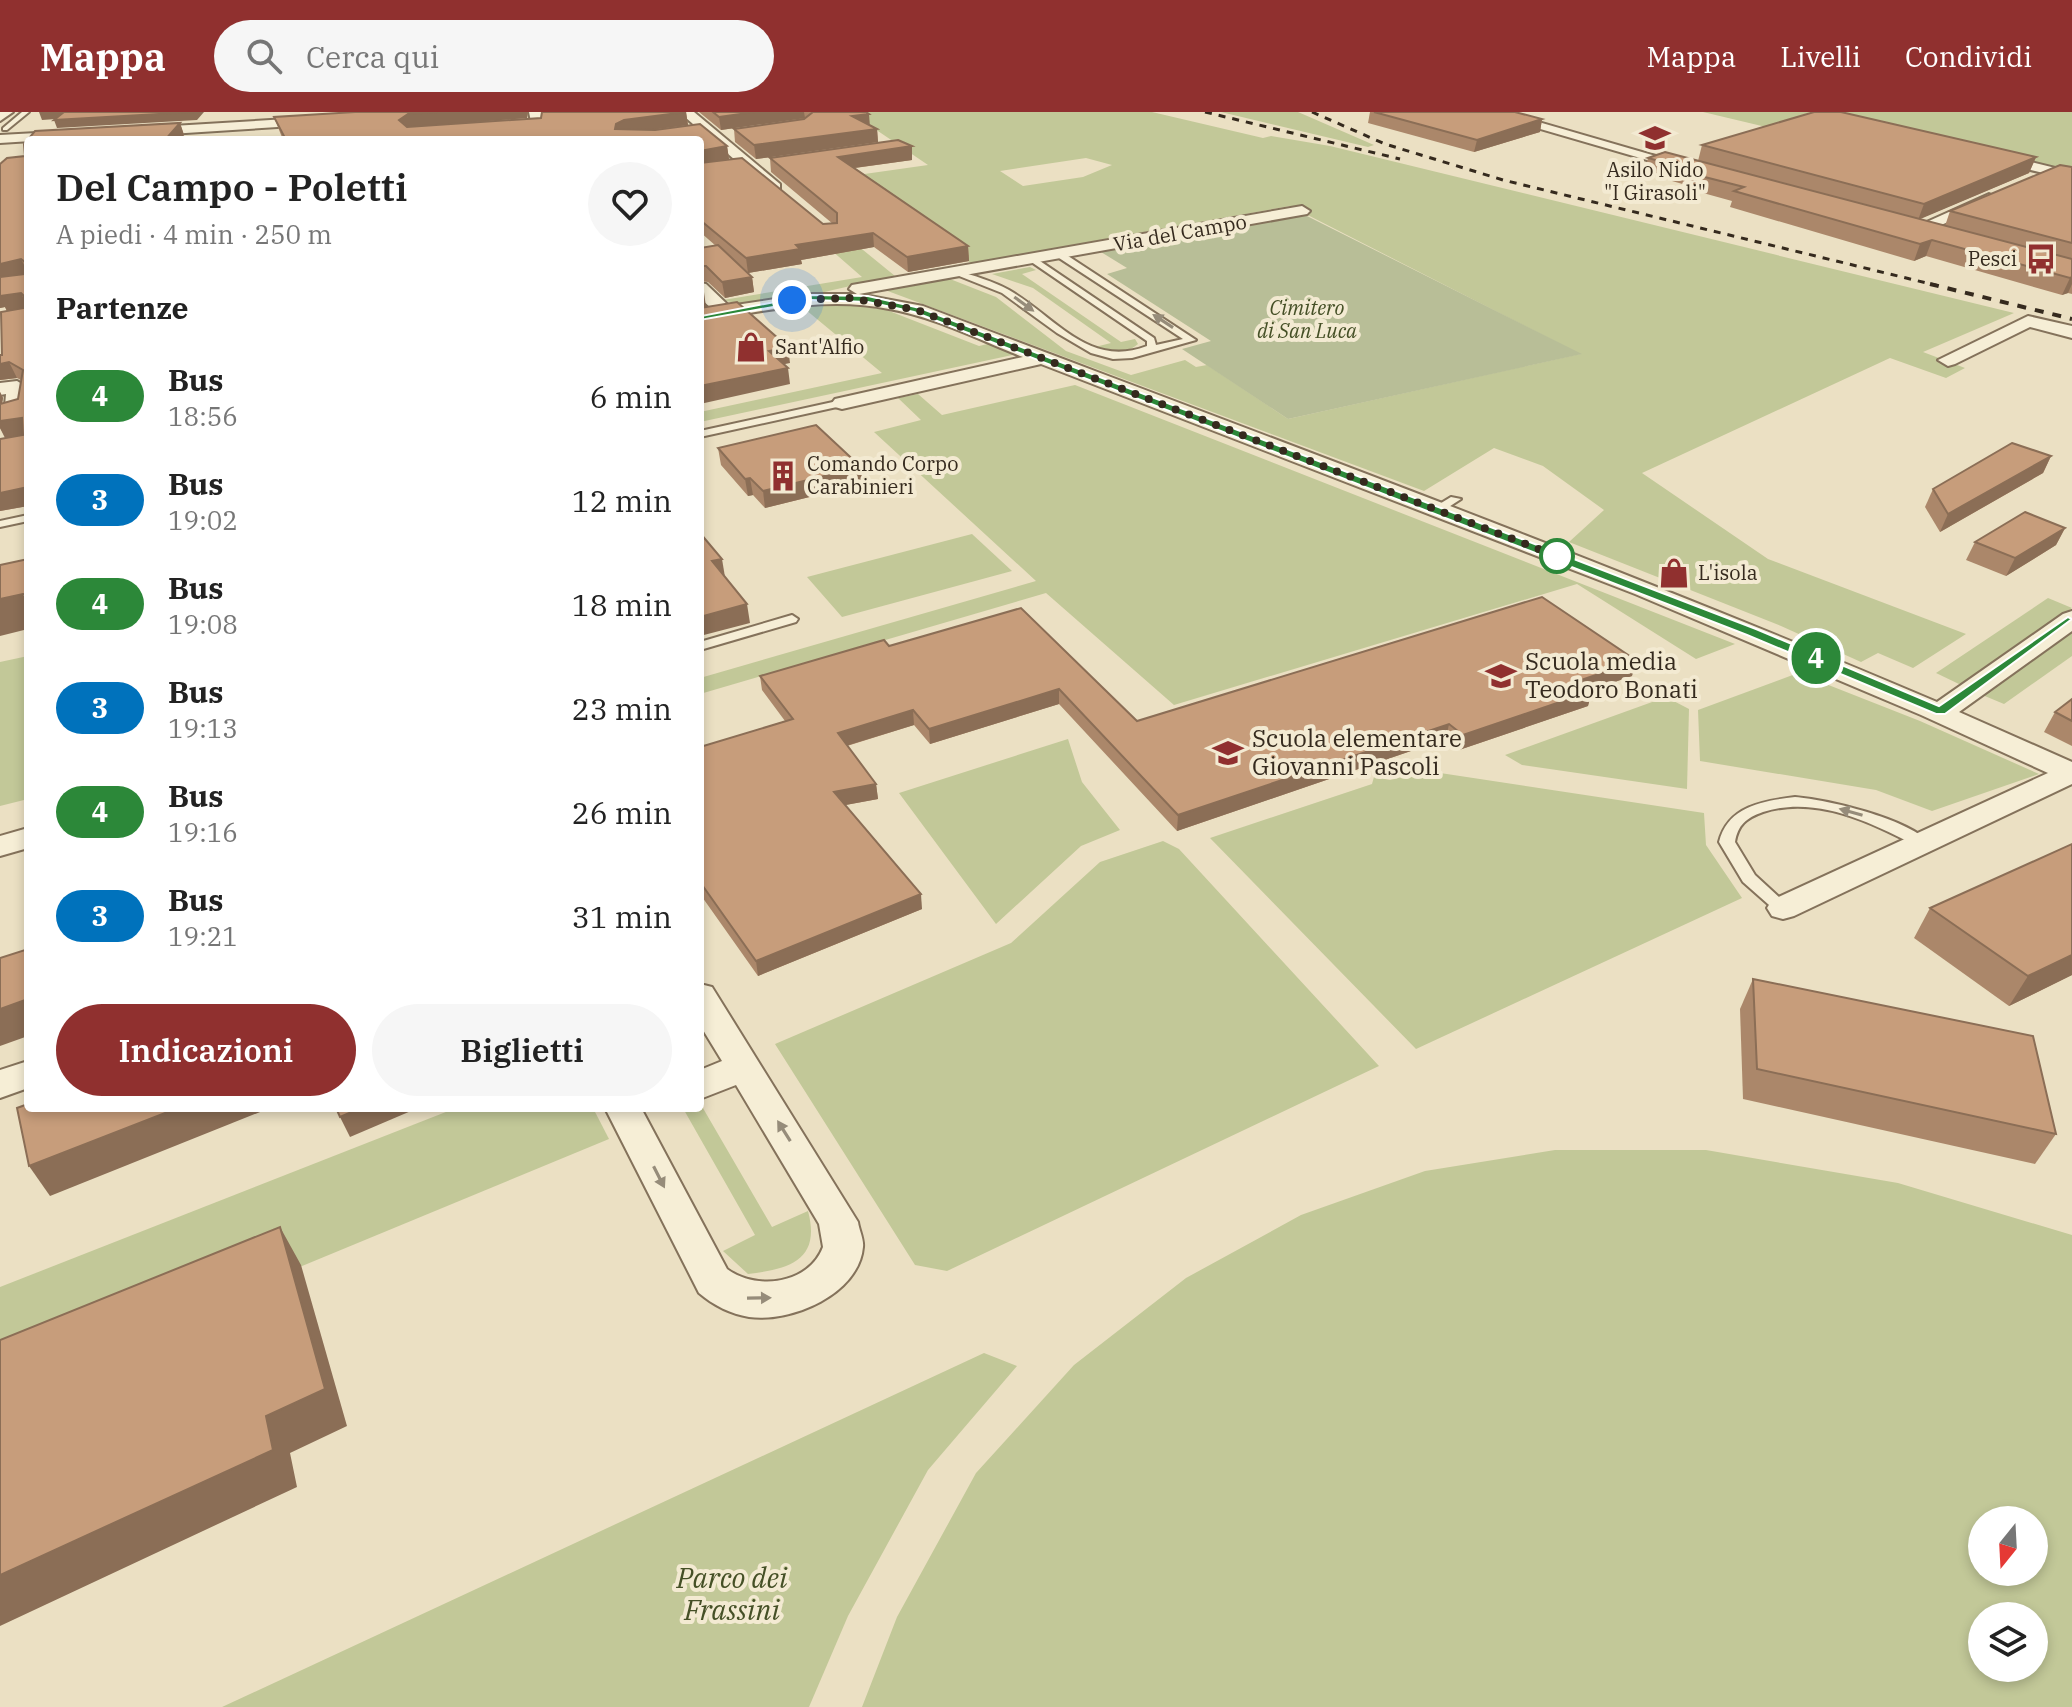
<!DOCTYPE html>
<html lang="it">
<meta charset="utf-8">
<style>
body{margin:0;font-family:"IBM Plex Serif",serif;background:#f6f6f6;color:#222;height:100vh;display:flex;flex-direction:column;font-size:30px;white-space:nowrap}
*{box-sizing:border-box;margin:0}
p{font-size:26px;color:#767676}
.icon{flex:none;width:44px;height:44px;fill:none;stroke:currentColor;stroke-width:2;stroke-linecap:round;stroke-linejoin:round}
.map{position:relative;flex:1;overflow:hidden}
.panel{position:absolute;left:24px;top:24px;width:680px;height:976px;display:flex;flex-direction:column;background:#fff;border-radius:8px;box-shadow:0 4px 12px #0003}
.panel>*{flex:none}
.badge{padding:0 16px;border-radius:26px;font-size:28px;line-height:52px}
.needle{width:52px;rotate:198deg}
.fabs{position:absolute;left:1968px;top:1394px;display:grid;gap:16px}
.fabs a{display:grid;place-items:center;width:80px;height:80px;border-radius:50%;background:#fff;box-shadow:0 4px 12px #0003;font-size:40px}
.you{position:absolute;width:40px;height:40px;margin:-20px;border:6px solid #fff;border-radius:50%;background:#1a73e8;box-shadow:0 0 0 12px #1a73e833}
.map>.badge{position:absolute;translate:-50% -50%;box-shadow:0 0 0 4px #fff}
h2{padding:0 32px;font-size:30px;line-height:72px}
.round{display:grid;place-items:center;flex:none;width:84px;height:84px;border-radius:42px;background:#f6f6f6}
.summary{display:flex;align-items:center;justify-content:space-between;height:136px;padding:0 32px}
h1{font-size:38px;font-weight:600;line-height:60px}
.cta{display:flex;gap:16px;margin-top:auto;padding:16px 32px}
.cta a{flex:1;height:92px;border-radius:48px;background:#90302f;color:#fff;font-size:32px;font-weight:600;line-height:92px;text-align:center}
.cta a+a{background:#f6f6f6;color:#222}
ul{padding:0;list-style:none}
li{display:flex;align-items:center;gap:24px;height:104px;padding:0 32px}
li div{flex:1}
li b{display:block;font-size:30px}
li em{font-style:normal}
li .badge{min-width:88px;font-weight:700;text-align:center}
header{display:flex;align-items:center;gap:48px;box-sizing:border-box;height:112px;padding:0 40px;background:#90302f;color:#fff}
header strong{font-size:38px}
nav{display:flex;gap:44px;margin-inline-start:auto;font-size:28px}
.search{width:560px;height:72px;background:#f6f6f6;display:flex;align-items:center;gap:20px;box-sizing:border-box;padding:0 28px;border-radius:44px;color:#767676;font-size:30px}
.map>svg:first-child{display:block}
.green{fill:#c2c898;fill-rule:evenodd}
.cemetery{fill:#b8be97}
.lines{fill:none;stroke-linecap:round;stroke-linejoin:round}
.lane-casing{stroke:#84725b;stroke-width:4}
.street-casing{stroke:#84725b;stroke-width:4}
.lane{fill:#f6eed6;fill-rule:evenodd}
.street{fill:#f6eed6;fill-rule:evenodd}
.rail-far1{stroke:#352a1e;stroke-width:3;stroke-dasharray:7 7;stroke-linecap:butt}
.rail{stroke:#352a1e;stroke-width:4;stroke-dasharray:9 9;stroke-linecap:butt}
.wall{fill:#ab876a}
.shaded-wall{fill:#8b6e56}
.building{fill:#c79d7b;stroke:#8b6e56;stroke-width:2}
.oneway{fill:#968c7a}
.line{fill:#2c8839;stroke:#fff;stroke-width:2}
.walk{stroke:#352a1e;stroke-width:8;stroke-dasharray:0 14.4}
.stop-dot{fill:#fff;stroke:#2c8839;stroke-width:4}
.labels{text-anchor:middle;stroke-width:8;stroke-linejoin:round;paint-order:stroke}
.far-poi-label{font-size:20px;fill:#352a1e;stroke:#f3ead2;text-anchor:start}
.far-street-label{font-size:20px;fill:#352a1e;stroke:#f3ead2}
.far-park-label{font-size:20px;font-style:italic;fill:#455026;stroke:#f3ead2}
.poi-label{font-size:24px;fill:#352a1e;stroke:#f3ead2;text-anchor:start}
.near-park-label{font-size:28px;font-style:italic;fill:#455026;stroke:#f3ead2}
</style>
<header>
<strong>Mappa</strong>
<div class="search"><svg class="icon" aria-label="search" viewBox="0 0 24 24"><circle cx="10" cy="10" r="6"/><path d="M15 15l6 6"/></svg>Cerca qui</div>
<nav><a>Mappa</a><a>Livelli</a><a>Condividi</a></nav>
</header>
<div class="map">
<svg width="2072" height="1595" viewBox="0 0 2072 1595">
<rect width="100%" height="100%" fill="#ebe0c3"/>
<g class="green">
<path d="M850,0H1152L1263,26L1271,24L1330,34L2014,201L1923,240L1965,256L1946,266L1890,246L1642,361L1768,447L1966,522L1913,556L1878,541L1861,550L1781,514L1569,430L1604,398L1543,354L1494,336L1424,379L885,178L950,167L996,185L1066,239L1131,263L1185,248L1196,255L1207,253L1288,307L1580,242L1290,94L971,151L892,95L808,70L928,53ZM1086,46L1112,53L1083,65L1023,74L1000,59Z"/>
<polygon points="1221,0 1298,0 1374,33 1368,35"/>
<polygon points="1703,0 1811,0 1766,15"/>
<polygon points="1824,0 2072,0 2072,61"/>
<path d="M841,120L895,164C855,171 760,201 723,188L862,165L815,124Z"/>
<path d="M1030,155L1036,158L1022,162L1121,230L1135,227L1138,232C1127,242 1108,241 1095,235L1111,231L1033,176L992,162Z"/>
<polygon points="823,191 884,197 979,234 992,231 1017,242 700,310 700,300 882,261 800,193"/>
<polygon points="1075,273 1735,532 1696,547 1577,472 1174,593 1046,481 700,582 700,566 1036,469 874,320 921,308 898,286 918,282 942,303"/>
<polygon points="972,422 1012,459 842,505 807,465"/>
<polygon points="2048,486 2072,496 1961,573 1936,561"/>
<polygon points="2072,515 2072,544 2004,592 1980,582"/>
<polygon points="28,544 28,687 0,694 0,550"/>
<polygon points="1798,561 1920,609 2039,662 1932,699 1876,678 1700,649 1698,598"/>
<polygon points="1666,585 1689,597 1687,677 1522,653 1505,643"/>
<polygon points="1068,627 1082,670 1120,718 1081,734 996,812 899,681"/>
<polygon points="1427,659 1704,701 1706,733 1742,786 1416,937 1210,726 1372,672 1374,665 1390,668"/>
<polygon points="1163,729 1179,737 1379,954 947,1159 915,1153 775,932 1011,831 1100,750"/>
<path d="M700,991L772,1115L808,1099C821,1148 790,1157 748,1162L723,1139L755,1123L684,998L700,996Z"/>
<polygon points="456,996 593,996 609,1027 0,1279 0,1175"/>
<path d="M1555,1038H1706L1898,1071L2072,1123V1595H862L897,1505L976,1361L1074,1253L1186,1166L1301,1103L1425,1059ZM2034,1408V1460H1982V1408ZM2034,1504V1556H1982V1504Z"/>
<polygon points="984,1241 1017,1254 928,1358 848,1504 809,1595 222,1595"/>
</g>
<polygon class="cemetery" points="1305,103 1582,242 1288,307 1182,237 1211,229 1107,162 1127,156 1101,140"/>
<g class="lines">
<g class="lane-casing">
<g id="lane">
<polygon points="22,0 29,0 7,18 3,18 3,16"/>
<path d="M1059,140H1062L1196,228L1132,246L1113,247L1091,241L1057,221L1002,181L949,160L956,158C974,164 993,169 1009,178C1055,204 1088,257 1147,234V229L1027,147L1034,145L1154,226L1156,233L1183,227L1056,144Z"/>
<polygon points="842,288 847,291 846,293 700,325 700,319"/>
<polygon points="1451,385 1461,387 1441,400 1433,400 1433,396"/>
<polygon points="28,403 28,409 0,415 0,409"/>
<polygon points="792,503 798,507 796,510 700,538 700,530"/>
<path d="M1795,685C1829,688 1906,706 1930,731L1927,734H1917C1870,710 1816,683 1763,700C1746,706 1738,713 1735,730L1755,763L1791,796L1783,801L1777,800L1743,770L1719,730C1728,694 1763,689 1795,685Z"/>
</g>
</g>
<g class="street-casing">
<g id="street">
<polygon points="0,0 13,0 0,9"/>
<polygon points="529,0 543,0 543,16 500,20 493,16 500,12 531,10"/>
<polygon points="679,0 694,0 780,72 780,78 770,78"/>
<polygon points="1482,0 1504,0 1697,56 1690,60 1685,59"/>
<polygon points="320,5 327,9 325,12 139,24 132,20 139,16"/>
<polygon points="73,19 80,23 78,26 0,31 0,23"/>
<polygon points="1990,40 2072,60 2072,68 1985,47 1985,41"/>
<polygon points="1989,82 1994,84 1994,90 1925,120 1913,120 1911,117"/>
<path d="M1302,94L1310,99L1307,102L859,182L923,194C1263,323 1603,448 1937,590L2063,502L2072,499V519L1959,600L2072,650V672L1794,804L1783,807L1772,804L1767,796L1772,788L2048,661L1921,603L1635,482L1041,252L842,297L835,295L832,291L835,287L1023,245C979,228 935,205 889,197C826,184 762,199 700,210V200L712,197L700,186V171L706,172L729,194L808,182H857L849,177L852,173Z"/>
<polygon points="2028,204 2072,214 2072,226 2030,215 1955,252 1948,254 1938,248"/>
<polygon points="17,269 27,275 22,302 0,307 0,295 5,294 6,282 0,283 0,271"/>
<polygon points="28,716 28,736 0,744 0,724"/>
<path d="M700,872L712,875L858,1110C859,1118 864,1127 863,1135C859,1182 791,1211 749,1205C731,1202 713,1193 699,1181L605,996H641L727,1157C757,1179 809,1172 823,1135L819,1112L736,973L700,987V958L722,949L700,913Z"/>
<polygon points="28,949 28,976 0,986 0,958"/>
</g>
</g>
<use href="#lane" class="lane"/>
<use href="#street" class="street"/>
<g class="rail-far1">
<polyline points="1205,0 1400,47"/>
<polyline points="1312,0 1385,32 1503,68 1939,174"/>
</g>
<polyline class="rail" points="1930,172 2072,207"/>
</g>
<g class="wall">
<polygon points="355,0 528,0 527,6 412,15 541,6 542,0 686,0 688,13 652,18 700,12 727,34 729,47 719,49 742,46 823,112 833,112 771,60 770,46 898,28 912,34 912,48 855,56 968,134 969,149 908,160 874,135 801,148 802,152 748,161 752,165 754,180 725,186 708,170 700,169 700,136 716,134 700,120 700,28 283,28 274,5"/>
<polygon points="699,0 866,0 869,2 869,13 877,17 878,30 756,47 735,30 734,17 805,6 721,18"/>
<polygon points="1370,0 1515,0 1542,7 1540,20 1474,40 1368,11"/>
<polygon points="180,11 184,23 180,28 28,28 28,394 0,399 0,327 6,326 0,316 0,280 3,286 2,291 18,287 21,268 17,266 0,268 0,243 2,243 1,200 7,199 5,195 0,196 0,52 7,46 25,44 24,32 35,19"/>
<polygon points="1702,33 2036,45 2029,61 1919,107 1945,114 1950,99 2072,55 2072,182 2068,181 2062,183 1926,144 1914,149 1730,95 1732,89 1685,76 1686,73 1644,61 1648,46 1698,49"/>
<polygon points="718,336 861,355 862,372 765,396 753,383 748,384 721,353"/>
<polygon points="2051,344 2043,361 1940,420 1925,395 1933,377"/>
<polygon points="2065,416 2056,433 2006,464 1966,448 1975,430"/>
<polygon points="1021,496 1137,609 1632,564 1591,578 1588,594 1459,638 1446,627 1177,719 1059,592 930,632 914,613 847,634 876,672 878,687 845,693 922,797 758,864 700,782 700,635 785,609 762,578 760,564 889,534"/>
<polygon points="2072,587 2072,634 2044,620 2055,600"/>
<polygon points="1930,796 2072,863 2009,894 1914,826"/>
<polygon points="1753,867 2056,1022 2035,1052 1743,987 1740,897"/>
</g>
<g class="shaded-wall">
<polygon points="39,0 67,0 70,6 42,8"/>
<polygon points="194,0 204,0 197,8 57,16 54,8"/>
<polygon points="437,0 528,0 527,6 412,15 402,21 399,8 408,2"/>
<polygon points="686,0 688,13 627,21 615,17 616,12 624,8"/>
<polygon points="755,0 804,0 805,6 721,18 719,5"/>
<polygon points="869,2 870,15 852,4"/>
<polygon points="1542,7 1540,20 1474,40 1477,28"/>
<polygon points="180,11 184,23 180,28 165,28"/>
<polygon points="877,17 878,30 756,47 754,33"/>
<polygon points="727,34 729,47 700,53 700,39"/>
<polygon points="912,34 912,48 839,58 838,45"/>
<polygon points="2036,45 2029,61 1918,108 1924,92"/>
<polygon points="873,121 874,135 801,148 802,152 748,161 746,146 796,133"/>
<polygon points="1932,128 1926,144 1914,149 1920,132"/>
<polygon points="968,134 969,149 908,160 907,145"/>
<polygon points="21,147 28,161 0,167 0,152"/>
<polygon points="752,165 754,180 725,186 722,170"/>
<polygon points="2072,165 2072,172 2068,181 2062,183 2070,166"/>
<polygon points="704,180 706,195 700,197 700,181"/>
<polygon points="0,181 21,181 28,196 7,199 5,195 0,196"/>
<polygon points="788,235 790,251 771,255 769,239"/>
<polygon points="9,250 17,266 0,268 0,252"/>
<polygon points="788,256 790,272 700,292 700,274"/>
<polygon points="0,280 3,286 2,292 0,294"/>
<polygon points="22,306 28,323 5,326 0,316 0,309"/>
<polygon points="2051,344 2043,361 1940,420 1948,402"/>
<polygon points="861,355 862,372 765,396 763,379"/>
<polygon points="750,366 753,383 748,384 745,367"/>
<polygon points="28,375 28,394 0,399 0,381"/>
<polygon points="2065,416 2056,433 2006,464 2015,446"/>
<polygon points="722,447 725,465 712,449"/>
<polygon points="23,482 28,492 28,517 0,524 0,487"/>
<polygon points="747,492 750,511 700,524 700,505"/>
<polygon points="1637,549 1632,564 1574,584 1578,569"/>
<polygon points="1059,577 1059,592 930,632 929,617"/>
<polygon points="1592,579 1588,594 1459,638 1463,623"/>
<polygon points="913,598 914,613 839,636 838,621"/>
<polygon points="1449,612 1446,627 1177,719 1178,703"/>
<polygon points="876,672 878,687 835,695 834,680"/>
<polygon points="921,782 922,797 758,864 756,849"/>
<polygon points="2072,843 2072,863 2009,894 2028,864"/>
<polygon points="28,887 28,924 0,934 0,897"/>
<polygon points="178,996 264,996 265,998 50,1084 29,1054"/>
<polygon points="361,996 418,996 350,1025 340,1005"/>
<polygon points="280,1115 301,1153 347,1314 290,1341 297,1375 0,1514 0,1463 266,1304"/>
</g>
<g class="building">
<polygon points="64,0 194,0 54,8"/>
<polygon points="355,0 437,0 408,2 399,8 407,15 541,6 542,0 686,0 624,8 616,12 615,17 655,18 700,12 727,34 700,39 700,28 286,28 274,5"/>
<polygon points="713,0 755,0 719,5"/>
<polygon points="813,0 866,0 869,2 852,4 877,17 754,33 734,17 804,7"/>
<polygon points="1374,0 1515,0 1542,7 1477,28"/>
<polygon points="1814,0 1841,0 2036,45 1924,92 1702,33"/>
<polygon points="180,11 165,28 28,28 28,375 0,381 0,327 23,323 22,306 0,309 0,292 18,287 23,258 9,250 0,252 0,243 2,243 1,200 24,196 24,184 21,181 0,184 0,165 24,162 25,150 21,147 0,152 0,52 7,46 25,44 24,32 35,19"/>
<polygon points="898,28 912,34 838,45 968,134 907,145 873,121 796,133 800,137 746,146 700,108 700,51 742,46 823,112 837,111 837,101 770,46"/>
<polygon points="1665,40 2072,147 2072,165 2070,166 1932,128 1920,132 1734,79 1744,75 1689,61 1695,59 1648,46"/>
<polygon points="2060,53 2072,55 2072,131 1950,99"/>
<polygon points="718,133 752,165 722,170 706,154 700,154 700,136"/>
<polygon points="737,190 788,235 769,239 788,256 700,274 700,196"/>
<polygon points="816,313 861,355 763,379 750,366 745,367 718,336"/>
<polygon points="2012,331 2051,344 1948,402 1933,377"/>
<polygon points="2025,400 2065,416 2015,446 1975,430"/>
<polygon points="700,421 722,447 712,449 747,492 700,505"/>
<polygon points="28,447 28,483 23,482 0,487 0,453"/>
<polygon points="1542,485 1637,549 1578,569 1592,579 1463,623 1449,612 1178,703 1059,577 929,617 913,598 838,621 876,672 834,680 921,782 756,849 700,770 700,635 793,607 760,564 884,528 889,534 1021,496 1137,609"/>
<polygon points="2072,587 2072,609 2055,600"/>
<polygon points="2072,732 2072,843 2028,864 1930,796"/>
<polygon points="28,837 28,887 0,897 0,846"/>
<polygon points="1753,867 2033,924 2056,1022 1757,957"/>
<polygon points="28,992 28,996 178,996 29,1054 17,996"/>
<polygon points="336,996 361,996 340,1005"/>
<polygon points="280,1115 325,1277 266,1304 273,1338 0,1463 0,1228"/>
</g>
<defs><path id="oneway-solid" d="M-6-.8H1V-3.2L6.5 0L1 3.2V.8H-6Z" transform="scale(2)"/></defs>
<g class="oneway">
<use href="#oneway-solid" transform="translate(1024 192) rotate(36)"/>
<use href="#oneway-solid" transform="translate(1163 209) rotate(-147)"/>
<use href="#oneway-solid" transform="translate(1851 700) rotate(-164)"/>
<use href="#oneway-solid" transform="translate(784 1019) rotate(-122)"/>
<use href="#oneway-solid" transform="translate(659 1065) rotate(63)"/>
<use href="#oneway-solid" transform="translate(759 1186) rotate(-1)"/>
</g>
<polygon class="line" points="812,183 868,184 920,196 1756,517 1939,594 2068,505 2072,507 1945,602 1936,602 1747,523 914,200 868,190 812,188 700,208 696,205"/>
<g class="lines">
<polyline class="walk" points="792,188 850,186 917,198 1557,444"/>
</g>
<defs>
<g id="school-bare" transform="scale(2.4)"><path d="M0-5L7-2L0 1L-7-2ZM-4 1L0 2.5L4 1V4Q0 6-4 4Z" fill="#90302f" stroke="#f3ead2" stroke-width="2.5" paint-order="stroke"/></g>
<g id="bus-bare" transform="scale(2.4)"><path d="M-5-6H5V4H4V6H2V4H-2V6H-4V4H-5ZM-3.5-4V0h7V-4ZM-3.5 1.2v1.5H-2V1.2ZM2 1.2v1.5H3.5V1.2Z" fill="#90302f" stroke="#f3ead2" stroke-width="2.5" paint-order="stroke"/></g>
<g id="shop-bare" transform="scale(2.4)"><path d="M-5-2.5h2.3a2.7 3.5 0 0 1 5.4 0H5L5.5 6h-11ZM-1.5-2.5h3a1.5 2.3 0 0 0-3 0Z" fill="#90302f" stroke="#f3ead2" stroke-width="2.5" paint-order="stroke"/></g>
<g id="building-bare" transform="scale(2.4)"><path d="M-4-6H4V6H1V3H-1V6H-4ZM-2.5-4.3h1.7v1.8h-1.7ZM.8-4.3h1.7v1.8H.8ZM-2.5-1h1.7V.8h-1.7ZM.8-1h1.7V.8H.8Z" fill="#90302f" stroke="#f3ead2" stroke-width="2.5" paint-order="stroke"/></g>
</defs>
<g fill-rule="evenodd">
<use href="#school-bare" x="1655" y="26"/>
<use href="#bus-bare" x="2041" y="147"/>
<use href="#shop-bare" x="751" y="235"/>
<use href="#building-bare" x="783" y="364"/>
<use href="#shop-bare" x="1674" y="461"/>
<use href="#school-bare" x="1501" y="564"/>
<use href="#school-bare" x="1228" y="641"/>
</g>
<circle class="stop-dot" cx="1557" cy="444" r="16"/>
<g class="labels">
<g class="far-poi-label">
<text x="1655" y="65" text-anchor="middle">Asilo Nido<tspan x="1655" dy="23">"I Girasoli"</tspan></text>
<text x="2017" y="154" text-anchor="end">Pesci</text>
<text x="775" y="242">Sant'Alfio</text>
<text x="807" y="359">Comando Corpo<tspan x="807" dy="23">Carabinieri</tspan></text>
<text x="1698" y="468">L'isola</text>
</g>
<g class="far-street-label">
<text transform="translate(1180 121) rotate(-10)" y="7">Via del Campo</text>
</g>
<g class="far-park-label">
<text x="1307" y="203">Cimitero<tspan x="1307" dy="23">di San Luca</tspan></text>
</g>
<g class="poi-label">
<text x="1525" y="558">Scuola media<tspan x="1525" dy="28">Teodoro Bonati</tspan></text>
<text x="1252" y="635">Scuola elementare<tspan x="1252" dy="28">Giovanni Pascoli</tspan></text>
</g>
<g class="near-park-label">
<text x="732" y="1476">Parco dei<tspan x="732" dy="32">Frassini</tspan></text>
</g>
</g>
</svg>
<div class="fabs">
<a><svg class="needle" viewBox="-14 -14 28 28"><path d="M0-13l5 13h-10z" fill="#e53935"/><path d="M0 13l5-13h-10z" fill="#767676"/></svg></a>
<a><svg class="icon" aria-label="layers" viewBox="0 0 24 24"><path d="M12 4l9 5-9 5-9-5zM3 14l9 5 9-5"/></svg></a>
</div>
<div class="you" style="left:792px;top:188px"></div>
<b class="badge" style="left:1816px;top:546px;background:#2c8839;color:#fff">4</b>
<section class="panel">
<div class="summary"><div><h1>Del Campo - Poletti</h1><p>A piedi · 4 min · 250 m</p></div><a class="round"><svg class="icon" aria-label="heart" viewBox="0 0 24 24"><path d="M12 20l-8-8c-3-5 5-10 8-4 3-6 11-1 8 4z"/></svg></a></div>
<h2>Partenze</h2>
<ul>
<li><span class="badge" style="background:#2c8839;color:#fff">4</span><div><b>Bus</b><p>18:56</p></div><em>6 min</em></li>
<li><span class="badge" style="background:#0072bc;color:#fff">3</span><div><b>Bus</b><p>19:02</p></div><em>12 min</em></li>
<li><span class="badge" style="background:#2c8839;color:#fff">4</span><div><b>Bus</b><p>19:08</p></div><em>18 min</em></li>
<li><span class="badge" style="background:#0072bc;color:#fff">3</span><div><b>Bus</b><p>19:13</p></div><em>23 min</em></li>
<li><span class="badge" style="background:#2c8839;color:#fff">4</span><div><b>Bus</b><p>19:16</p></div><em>26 min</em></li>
<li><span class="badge" style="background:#0072bc;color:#fff">3</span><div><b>Bus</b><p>19:21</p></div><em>31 min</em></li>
</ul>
<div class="cta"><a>Indicazioni</a><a>Biglietti</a></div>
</section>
</div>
